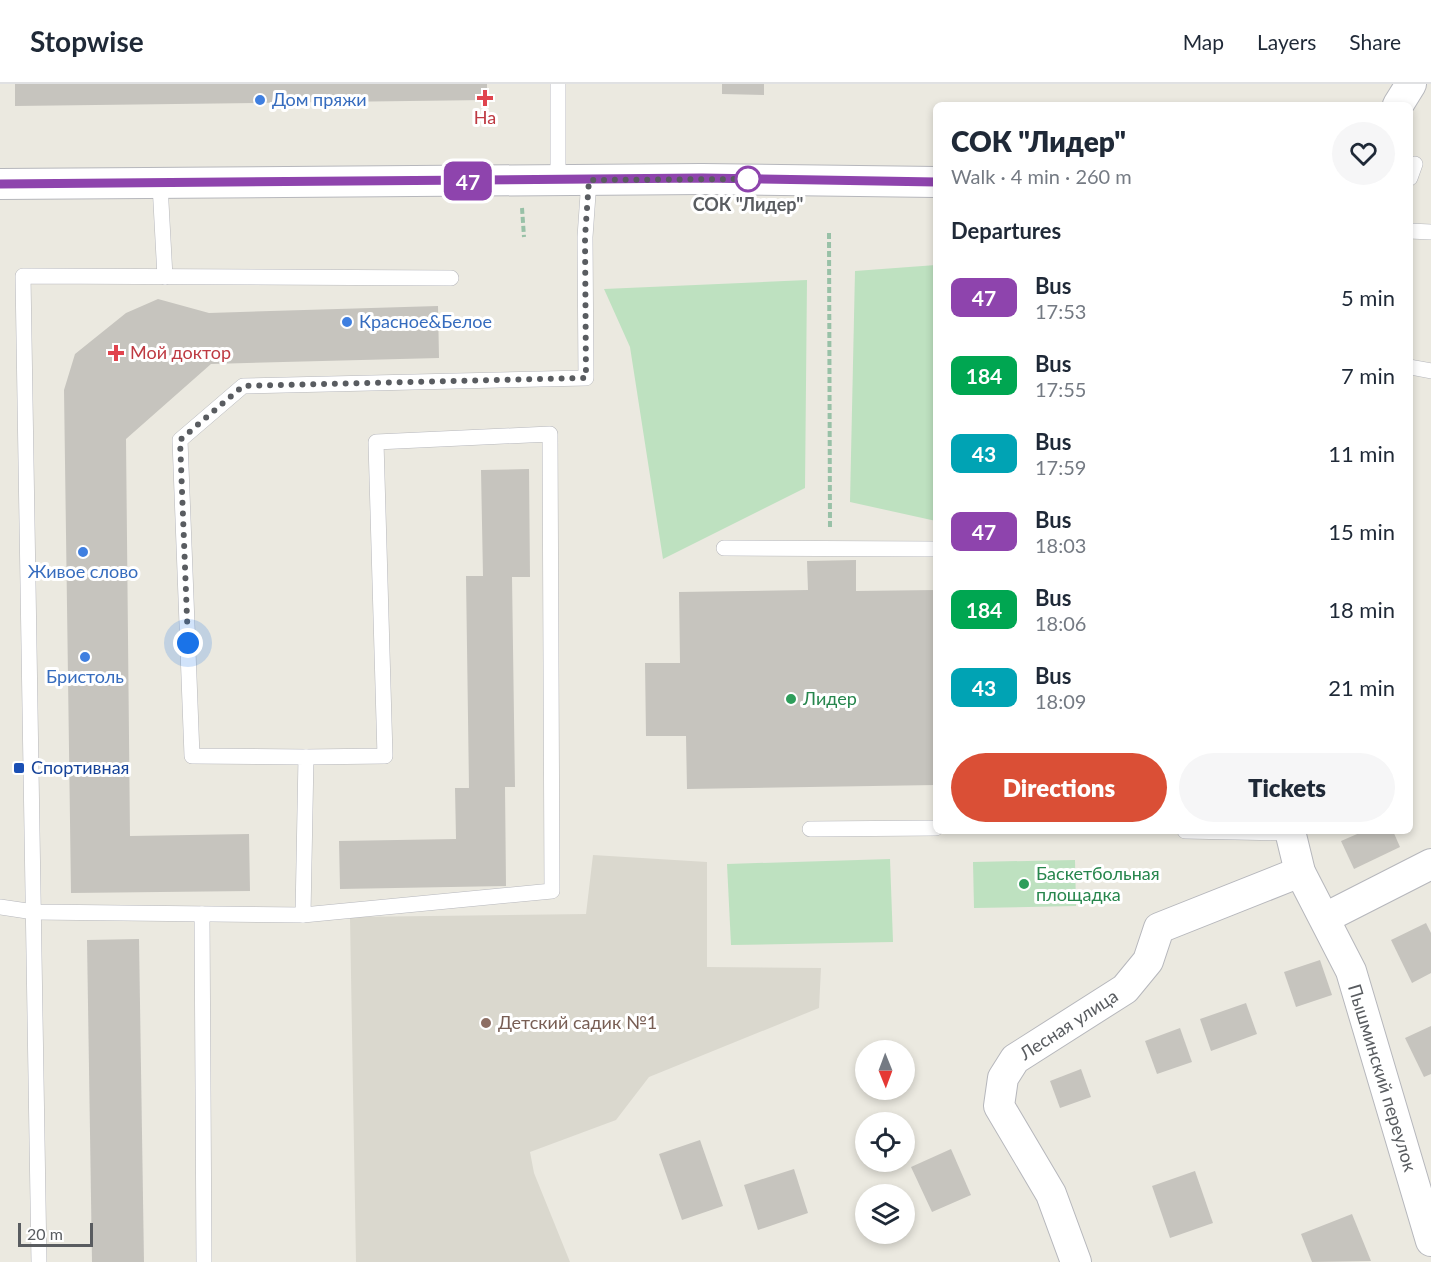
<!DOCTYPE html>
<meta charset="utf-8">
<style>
body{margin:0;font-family:Lato,sans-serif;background:#f6f6f7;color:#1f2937;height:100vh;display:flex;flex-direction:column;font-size:22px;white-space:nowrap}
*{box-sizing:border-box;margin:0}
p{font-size:20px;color:#747a83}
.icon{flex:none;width:33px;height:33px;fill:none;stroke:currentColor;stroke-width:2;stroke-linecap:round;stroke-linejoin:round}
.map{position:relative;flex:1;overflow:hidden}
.sheet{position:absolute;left:933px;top:18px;width:480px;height:732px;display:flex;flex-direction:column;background:#fff;border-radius:9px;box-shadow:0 3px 9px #0003}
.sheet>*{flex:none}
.badge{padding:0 12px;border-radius:9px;font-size:21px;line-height:39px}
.needle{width:39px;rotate:179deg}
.fabs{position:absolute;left:855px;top:956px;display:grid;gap:12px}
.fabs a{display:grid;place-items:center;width:60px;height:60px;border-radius:50%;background:#fff;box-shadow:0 3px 9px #0003;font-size:30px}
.scale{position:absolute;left:18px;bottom:15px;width:75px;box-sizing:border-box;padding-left:6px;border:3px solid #595c60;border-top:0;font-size:16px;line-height:21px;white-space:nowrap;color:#595c60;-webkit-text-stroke:4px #fff;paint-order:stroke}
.you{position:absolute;width:30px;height:30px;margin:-15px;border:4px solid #fff;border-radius:50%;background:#1a73e8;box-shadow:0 0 0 9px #1a73e833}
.map>.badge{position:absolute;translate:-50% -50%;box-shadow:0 0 0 3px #fff}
h2{padding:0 18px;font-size:22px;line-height:54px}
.round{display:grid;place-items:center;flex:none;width:63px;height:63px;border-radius:32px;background:#f6f6f7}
.head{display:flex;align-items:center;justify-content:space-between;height:102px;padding:0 18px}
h1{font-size:28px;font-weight:800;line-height:45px}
.action{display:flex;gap:12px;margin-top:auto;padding:12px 18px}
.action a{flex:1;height:69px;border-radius:36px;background:#da4f36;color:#fff;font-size:24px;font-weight:800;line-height:69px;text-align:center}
.action a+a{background:#f6f6f7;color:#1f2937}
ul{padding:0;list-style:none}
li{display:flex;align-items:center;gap:18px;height:78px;padding:0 18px}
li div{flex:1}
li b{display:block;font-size:22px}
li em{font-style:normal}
li .badge{min-width:66px;font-weight:700;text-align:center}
header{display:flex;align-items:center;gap:36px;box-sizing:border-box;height:84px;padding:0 30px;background:#fff;border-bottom:2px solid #e0e1e3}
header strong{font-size:28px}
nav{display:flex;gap:33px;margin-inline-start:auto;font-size:21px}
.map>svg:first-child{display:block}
.education{fill:#dad8ce}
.green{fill:#bee1c0}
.building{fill:#c6c4be}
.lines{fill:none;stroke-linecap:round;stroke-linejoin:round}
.lane-casing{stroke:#b6b7bc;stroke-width:16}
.street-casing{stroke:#b6b7bc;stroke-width:32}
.path{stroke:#98c1a7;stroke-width:4;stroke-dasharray:6 3;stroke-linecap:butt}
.lane{stroke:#fff;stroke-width:15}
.street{stroke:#fff;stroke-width:30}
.line-casing{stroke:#fff;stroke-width:14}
.line{stroke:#8e44ad;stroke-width:9}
.walk{stroke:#595c60;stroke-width:6;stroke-dasharray:0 10.8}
.health-dot{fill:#e0444e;stroke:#fff;stroke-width:2}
.shop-dot{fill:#3f7fe0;stroke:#fff;stroke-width:2}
.stop-dot{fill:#fff;stroke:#8e44ad;stroke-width:3}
.leisure-dot{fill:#2e9e5b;stroke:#fff;stroke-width:2}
.transit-dot{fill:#1a4fb4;stroke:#fff;stroke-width:2}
.education-dot{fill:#8d6e63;stroke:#fff;stroke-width:2}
.labels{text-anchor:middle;stroke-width:6;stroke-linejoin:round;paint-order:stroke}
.shop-label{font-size:18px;fill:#366cbe;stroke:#fff;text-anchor:start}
.health-label{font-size:18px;fill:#be3a42;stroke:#fff}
.stop-label{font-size:18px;font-weight:bold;fill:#595c60;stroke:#fff}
.leisure-label{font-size:18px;fill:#27864d;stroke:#fff;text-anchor:start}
.transit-label{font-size:18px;fill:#164399;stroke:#fff;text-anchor:start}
.education-label{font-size:18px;fill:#785e54;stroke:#fff;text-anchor:start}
.street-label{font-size:18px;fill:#595c60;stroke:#fff}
</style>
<header>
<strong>Stopwise</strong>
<nav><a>Map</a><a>Layers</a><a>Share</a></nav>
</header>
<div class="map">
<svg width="1431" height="1178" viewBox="0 0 1431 1178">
<rect width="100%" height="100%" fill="#ebe9e0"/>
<polygon class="education" points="593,771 707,778 707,883 821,884 819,924 649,993 616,1036 530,1068 534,1089 570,1178 356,1178 350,833 586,830"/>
<g class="green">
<polygon points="936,181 936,437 850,418 855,187"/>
<polygon points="807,196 805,404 663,475 630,263 604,205"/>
<polygon points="890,775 893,858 731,861 727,780"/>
<polygon points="1075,776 1076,822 974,824 973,778"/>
</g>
<g class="building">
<polygon points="15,0 487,0 487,16 15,22"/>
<polygon points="722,0 764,0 764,11 722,10"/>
<polygon points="158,215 209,229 438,222 439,274 211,280 126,355 130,752 249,750 250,807 71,809 64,306 75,270 126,229"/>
<polygon points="529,385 530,493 512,493 515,703 505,703 506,802 340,805 339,757 456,755 455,704 469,704 466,492 483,492 481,386"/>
<polygon points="856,476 856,507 936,506 936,701 687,705 686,652 646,652 645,579 680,579 679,508 808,506 807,477"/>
<polygon points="1364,747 1393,747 1400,763 1354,785 1341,757"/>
<polygon points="1426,839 1431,849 1431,889 1412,899 1391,856"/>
<polygon points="139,855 144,1178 92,1178 87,856"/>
<polygon points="1320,876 1332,911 1296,923 1284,888"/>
<polygon points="1246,919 1257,950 1211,967 1200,935"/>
<polygon points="1431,942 1431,990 1424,993 1405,954"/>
<polygon points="1180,944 1192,978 1157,990 1145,957"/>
<polygon points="1081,985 1091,1013 1060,1024 1050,997"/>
<polygon points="700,1056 723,1122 682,1136 659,1070"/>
<polygon points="951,1065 971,1111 932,1128 911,1083"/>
<polygon points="794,1085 808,1129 758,1146 744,1101"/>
<polygon points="1195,1087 1213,1139 1170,1154 1152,1102"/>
<polygon points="1352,1130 1371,1177 1312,1178 1301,1150"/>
</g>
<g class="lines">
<g class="lane-casing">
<g id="lane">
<polyline points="558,0 558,96"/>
<polyline points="1410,94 1415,80"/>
<polyline points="160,100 165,193"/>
<polyline points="1410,147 1431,148"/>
<polyline points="1410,283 1431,287"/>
<polyline points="724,464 936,465"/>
<polyline points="810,745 936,744"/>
<polyline points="1185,747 1290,749"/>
<polyline points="0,823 34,828 303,831 552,807 550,350 376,358 385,672 306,673"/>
<polyline points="202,830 204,1178"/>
<polyline points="303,831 306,673 192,672 180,356 243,302 586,294 585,153 589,96"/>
<polyline points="39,1178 23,192 451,194"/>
</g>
</g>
<g class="street-casing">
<g id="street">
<polyline points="1398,21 1411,0"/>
<polyline points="0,100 702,95 936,98"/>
<polyline points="1290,747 1300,788 1351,887 1431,1157"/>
<polyline points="1325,834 1431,780"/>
<polyline points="1076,1178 1051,1110 999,1022 1003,994 1015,975 1125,905 1148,877 1159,844 1300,788"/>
</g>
</g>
<g class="path">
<polyline points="522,124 524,153"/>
<polyline points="829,149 830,445"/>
</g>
<use href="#lane" class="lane"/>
<use href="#street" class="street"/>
</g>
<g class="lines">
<g class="line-casing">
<polyline id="line" points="0,100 702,94 936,98"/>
</g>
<use href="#line" class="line"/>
<polyline class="walk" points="188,559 180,356 243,302 586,294 585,153 589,96 748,95"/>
</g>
<g class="health-dot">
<path d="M482 5h6v6h6v6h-6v6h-6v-6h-6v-6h6z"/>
<path d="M113 260h6v6h6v6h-6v6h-6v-6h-6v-6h6z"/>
</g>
<g class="shop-dot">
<circle cx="260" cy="16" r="6"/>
<circle cx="347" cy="238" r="6"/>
<circle cx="83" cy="468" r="6"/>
<circle cx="85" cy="573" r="6"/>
</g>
<circle class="stop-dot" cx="748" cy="95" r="12"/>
<g class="leisure-dot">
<circle cx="791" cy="615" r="6"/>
<circle cx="1024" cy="800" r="6"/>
</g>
<rect class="transit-dot" x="13" y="678" width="12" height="12" rx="3"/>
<circle class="education-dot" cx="486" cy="939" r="6"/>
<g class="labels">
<g class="shop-label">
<text x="272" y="22">Дом пряжи</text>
<text x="359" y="244">Красное&amp;Белое</text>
<text x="83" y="494" text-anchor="middle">Живое слово</text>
<text x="85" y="599" text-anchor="middle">Бристоль</text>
</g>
<g class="health-label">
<text x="485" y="40">На</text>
<text x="130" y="275" text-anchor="start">Мой доктор</text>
</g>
<g class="stop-label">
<text x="748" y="127">СОК "Лидер"</text>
</g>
<g class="leisure-label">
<text x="803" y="621">Лидер</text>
<text x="1036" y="796">Баскетбольная<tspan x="1036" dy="21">площадка</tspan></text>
</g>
<g class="transit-label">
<text x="31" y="690">Спортивная</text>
</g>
<g class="education-label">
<text x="498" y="945">Детский садик №1</text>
</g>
<g class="street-label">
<text transform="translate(1069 941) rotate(-33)" y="6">Лесная улица</text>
<text transform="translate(1382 994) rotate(73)" y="6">Пышминский переулок</text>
</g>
</g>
</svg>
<div class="fabs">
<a><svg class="needle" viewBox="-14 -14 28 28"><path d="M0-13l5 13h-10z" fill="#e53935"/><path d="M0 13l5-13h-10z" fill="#747a83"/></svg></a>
<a><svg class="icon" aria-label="locate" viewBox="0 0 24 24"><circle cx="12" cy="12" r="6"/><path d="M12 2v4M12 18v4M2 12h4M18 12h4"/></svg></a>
<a><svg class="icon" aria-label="layers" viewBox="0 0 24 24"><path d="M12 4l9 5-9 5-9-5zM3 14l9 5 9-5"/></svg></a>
</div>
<div class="scale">20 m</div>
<div class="you" style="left:188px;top:559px"></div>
<b class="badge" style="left:468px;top:97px;background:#8e44ad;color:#fff">47</b>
<section class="sheet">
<div class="head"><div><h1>СОК &quot;Лидер&quot;</h1><p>Walk · 4 min · 260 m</p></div><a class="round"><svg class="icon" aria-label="heart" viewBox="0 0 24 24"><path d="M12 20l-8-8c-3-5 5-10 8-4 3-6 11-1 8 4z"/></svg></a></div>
<h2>Departures</h2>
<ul>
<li><span class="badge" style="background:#8e44ad;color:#fff">47</span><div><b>Bus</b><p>17:53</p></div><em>5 min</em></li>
<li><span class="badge" style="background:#00a651;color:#fff">184</span><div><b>Bus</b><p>17:55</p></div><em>7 min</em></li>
<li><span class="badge" style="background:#00a3b4;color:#fff">43</span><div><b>Bus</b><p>17:59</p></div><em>11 min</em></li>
<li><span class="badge" style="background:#8e44ad;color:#fff">47</span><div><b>Bus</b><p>18:03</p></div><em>15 min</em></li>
<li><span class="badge" style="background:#00a651;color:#fff">184</span><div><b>Bus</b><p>18:06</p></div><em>18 min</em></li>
<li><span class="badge" style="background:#00a3b4;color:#fff">43</span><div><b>Bus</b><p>18:09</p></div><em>21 min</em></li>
</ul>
<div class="action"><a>Directions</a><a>Tickets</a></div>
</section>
</div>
